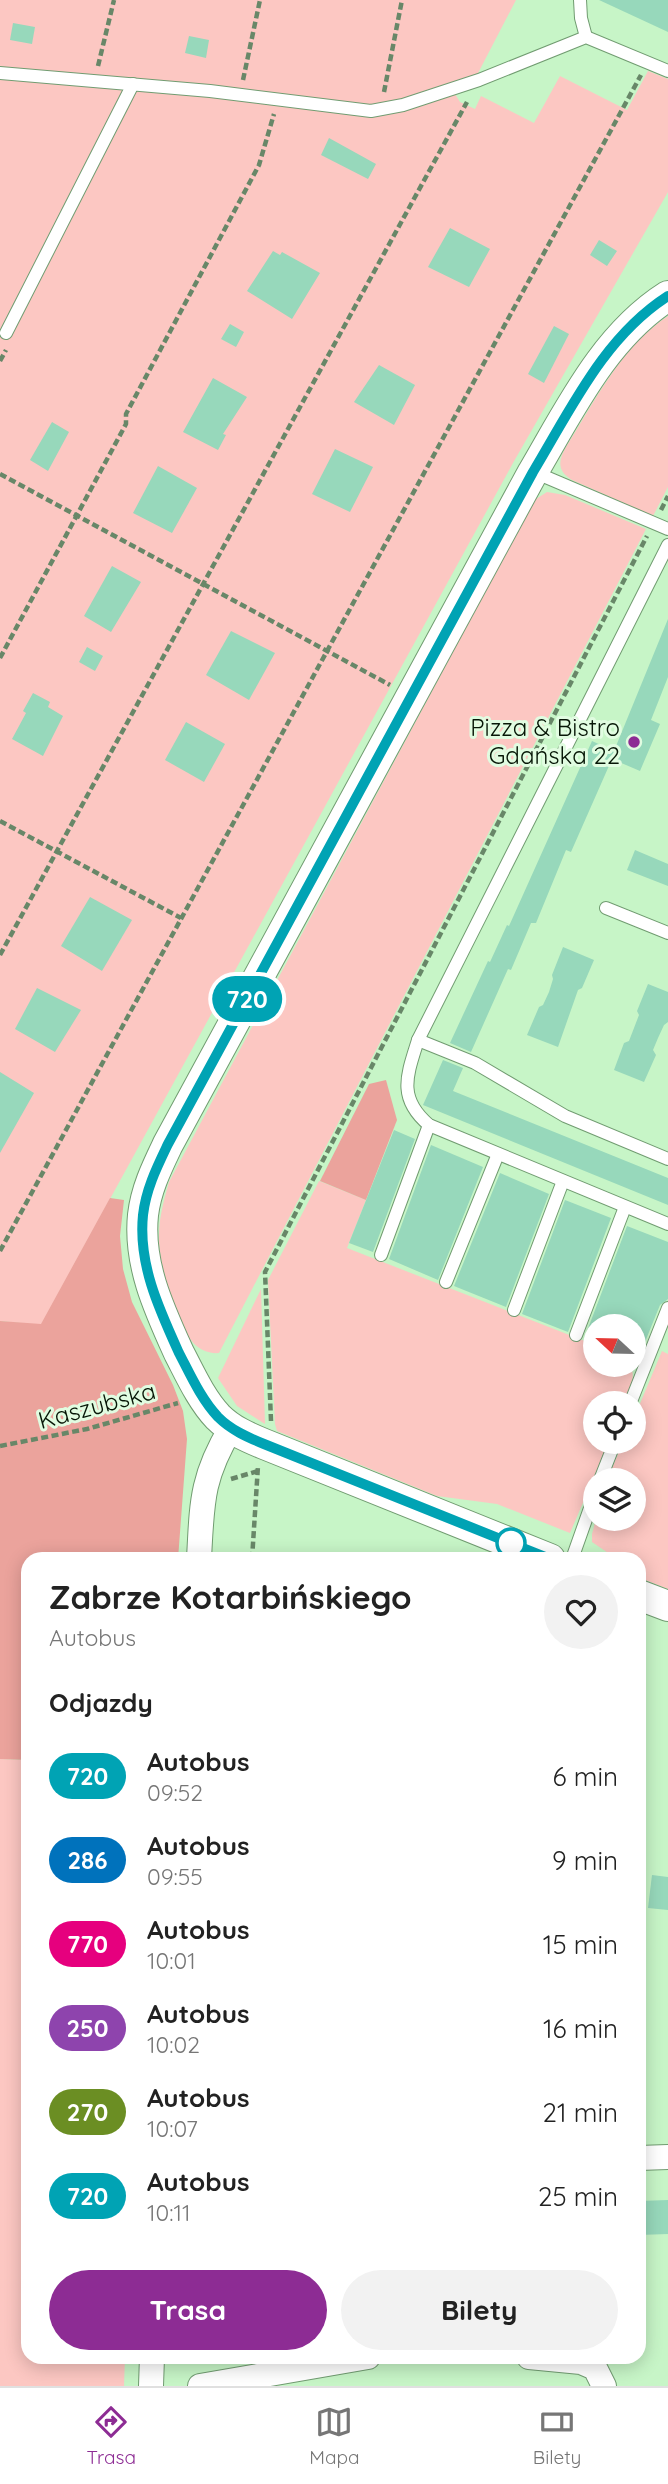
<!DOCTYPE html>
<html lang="pl">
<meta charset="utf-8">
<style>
body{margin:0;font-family:Quicksand,sans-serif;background:#f2f2f2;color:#222;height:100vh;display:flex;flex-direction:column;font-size:26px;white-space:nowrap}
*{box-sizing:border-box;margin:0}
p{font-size:23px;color:#767676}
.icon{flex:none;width:38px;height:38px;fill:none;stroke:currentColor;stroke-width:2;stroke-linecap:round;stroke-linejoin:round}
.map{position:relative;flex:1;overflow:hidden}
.side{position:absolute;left:21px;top:1552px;width:625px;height:812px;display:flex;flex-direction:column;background:#fff;border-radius:21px;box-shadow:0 4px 18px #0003}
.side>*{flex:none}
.badge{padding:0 14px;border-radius:23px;font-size:24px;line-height:46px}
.needle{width:46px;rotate:292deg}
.buttons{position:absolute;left:583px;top:1314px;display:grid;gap:14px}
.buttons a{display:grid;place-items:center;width:63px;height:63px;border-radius:50%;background:#fff;box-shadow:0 4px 18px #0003;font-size:35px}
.map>.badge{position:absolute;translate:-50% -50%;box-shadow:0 0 0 4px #fff}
h2{padding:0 28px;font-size:26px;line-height:63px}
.round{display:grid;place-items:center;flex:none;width:74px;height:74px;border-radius:37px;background:#f2f2f2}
.head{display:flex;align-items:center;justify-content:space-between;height:119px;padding:0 28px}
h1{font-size:33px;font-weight:700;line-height:52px}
.cta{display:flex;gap:14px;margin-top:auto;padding:14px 28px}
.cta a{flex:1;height:80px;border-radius:42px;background:#8d2c94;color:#fff;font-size:28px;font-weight:700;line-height:80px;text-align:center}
.cta a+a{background:#f2f2f2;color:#222}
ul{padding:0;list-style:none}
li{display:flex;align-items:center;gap:21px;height:84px;padding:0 28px}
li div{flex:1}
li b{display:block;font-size:26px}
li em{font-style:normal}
li .badge{min-width:77px;font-weight:700;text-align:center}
.tab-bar{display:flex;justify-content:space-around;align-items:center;height:98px;border-top:2px solid #e0e0e0;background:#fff;font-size:19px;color:#767676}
.tab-bar a{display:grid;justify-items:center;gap:4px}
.tab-bar .selected{color:#8d2c94}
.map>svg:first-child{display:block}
.green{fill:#fcc7c2}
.forest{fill:#eba39c}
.building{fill:#97d8bb}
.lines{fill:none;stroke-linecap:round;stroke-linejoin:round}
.service-casing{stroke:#719c71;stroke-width:14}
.minor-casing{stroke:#719c71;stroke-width:26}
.tertiary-casing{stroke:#719c71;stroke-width:32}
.path{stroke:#688768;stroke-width:4.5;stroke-dasharray:7 3.5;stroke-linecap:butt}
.service{stroke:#fff;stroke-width:12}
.minor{stroke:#fff;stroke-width:24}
.tertiary{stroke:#fff;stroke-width:30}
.line-casing{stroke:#fff;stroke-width:16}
.line{stroke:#00a3b4;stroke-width:10}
.poi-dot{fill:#8d2c94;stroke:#e1fce1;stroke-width:2.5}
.stop-dot{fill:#fff;stroke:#00a3b4;stroke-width:3.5}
.labels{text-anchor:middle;stroke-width:6;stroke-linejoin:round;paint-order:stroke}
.poi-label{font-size:24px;fill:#061606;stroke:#e1fce1;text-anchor:end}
.street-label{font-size:24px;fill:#061606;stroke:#e1fce1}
</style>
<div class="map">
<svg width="668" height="2386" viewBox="0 0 668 2386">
<rect width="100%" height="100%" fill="#c7f5c7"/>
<g class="green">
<polygon points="0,0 516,0 476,77 455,94 460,102 475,109 481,96 534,123 560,76 627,110 648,71 668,79 668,192 513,463 41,1325 0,1321"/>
<path d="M668,316V487L653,516L572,480C557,471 558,461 566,447C595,401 621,347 668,316Z"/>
<path d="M547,492L565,495L646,529L219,1353C209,1354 197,1349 191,1340C175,1322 158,1260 159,1236C159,1217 164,1200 169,1182L529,510L536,499Z"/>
<path d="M319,1181L366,1200L347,1248L595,1345V1365H630C637,1378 629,1390 624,1403L595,1404V1442H609L570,1533L497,1504L437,1496L277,1431L275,1424L268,1280Z"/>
<polygon points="261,1289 265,1424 237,1406 218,1378"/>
<polygon points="662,1351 668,1354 668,1589 640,1578 639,1559 617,1559 592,1542 592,1534 596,1519 634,1519 634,1480 607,1480 623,1442 634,1442 634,1418"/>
<polygon points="0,1759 28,1760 28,2357 125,2357 124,2386 0,2386"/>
</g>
<g class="forest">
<polygon points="386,1080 397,1120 366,1200 320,1181 369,1084"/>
<polygon points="110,1198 124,1200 120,1236 123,1269 132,1302 173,1385 183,1411 187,1439 178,1559 28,1559 28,1760 0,1759 0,1321 41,1324"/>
</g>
<g class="building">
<polygon points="599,0 668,0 668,32"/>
<polygon points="13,23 35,27 32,44 10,40"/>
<polygon points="189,36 209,40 206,58 185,53"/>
<polygon points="329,138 376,164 368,179 321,155"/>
<polygon points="450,228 490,249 469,287 428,267"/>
<polygon points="599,240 617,251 607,266 590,255"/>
<polygon points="273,251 280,255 282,252 320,273 292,319 247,291"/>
<polygon points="230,324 244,332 236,347 221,339"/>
<polygon points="554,326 569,334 544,383 528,374"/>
<polygon points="379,365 415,385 394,425 354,402"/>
<polygon points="213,378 247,397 223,434 226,435 218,450 183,432"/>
<polygon points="52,422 69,432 48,471 30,460"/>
<polygon points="335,449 373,467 350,512 312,494"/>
<polygon points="158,466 197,488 172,533 133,513"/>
<polygon points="112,566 141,582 111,632 84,616"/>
<polygon points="668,619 668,677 651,720 660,724 640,771 612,759 571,852 566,850 536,923 531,923 511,970 508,969 471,1052 450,1043 488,961 490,962 507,925 509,926 592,741 614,751"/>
<polygon points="231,631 275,653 249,700 206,675"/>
<polygon points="87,647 103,656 95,671 79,662"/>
<polygon points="33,693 50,702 48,707 63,716 43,756 12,739 26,713 23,711"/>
<polygon points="186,722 225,744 204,782 165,760"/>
<polygon points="635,850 668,864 668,886 627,870"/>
<polygon points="90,897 132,920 102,971 61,946"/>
<polygon points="563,947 594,960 582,988 578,990 558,1047 527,1035 539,1007 543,1005 549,992 553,979 552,975"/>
<polygon points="648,984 668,992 668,1022 664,1025 658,1038 653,1050 656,1055 644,1082 614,1070 624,1043 629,1041 639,1015 637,1011"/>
<polygon points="37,988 81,1010 55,1052 15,1029"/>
<polygon points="443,1060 463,1068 453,1091 668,1178 668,1205 423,1105"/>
<polygon points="0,1072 34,1093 0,1153"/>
<polygon points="394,1130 415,1139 373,1252 349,1243"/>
<polygon points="431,1145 483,1167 438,1280 389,1259"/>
<polygon points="500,1173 549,1194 506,1307 454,1286"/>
<polygon points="565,1200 611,1218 568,1332 522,1314"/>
<polygon points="627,1226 668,1242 668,1299 660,1305 645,1342 634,1337 634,1326 595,1326 595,1343 584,1339"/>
<polygon points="652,1875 668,1877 668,1910 648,1908"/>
<polygon points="668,2200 668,2234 639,2235 639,2201"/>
</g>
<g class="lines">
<g class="service-casing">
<g id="service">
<polyline points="580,0 581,18 586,37"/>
<polyline points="0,73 210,91 371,111 403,105 479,80 586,37 668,71"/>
<polyline points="6,333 133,84"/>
<polyline points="534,472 668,529"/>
<path d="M668,545L418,1040C407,1075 397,1098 429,1125L668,1224"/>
<polyline points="606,908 668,933"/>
<polyline points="418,1040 475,1063 565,1116 668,1159"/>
<polyline points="381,1255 429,1125"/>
<polyline points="446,1282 498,1154"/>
<polyline points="514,1310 563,1181"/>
<polyline points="576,1335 625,1207"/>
<polyline points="630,1404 668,1308"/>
<polyline points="600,1480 615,1442"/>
<polyline points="572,1559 595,1494"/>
</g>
</g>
<g class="minor-casing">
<g id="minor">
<path d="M199,1559C202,1503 201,1478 231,1428"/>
<polyline points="639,2158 668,2157"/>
<polyline points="529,2357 581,2362 595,2368 604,2386"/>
<polyline points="151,2386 152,2357"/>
<polyline points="200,2386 368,2357"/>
</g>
</g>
<g class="tertiary-casing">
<g id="tertiary">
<path d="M550,1559L264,1444C247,1437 231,1430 218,1417C201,1399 190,1374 179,1353C159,1309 138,1264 143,1215C146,1189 157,1167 168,1144L533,472C570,409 605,336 668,296"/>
<polyline points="639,1595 668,1606"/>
</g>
</g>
<g class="path">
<polyline points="98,66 114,0"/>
<polyline points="243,80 260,0"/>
<polyline points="384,92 402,0"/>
<polyline points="0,361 6,350"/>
<polyline points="0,474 390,685"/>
<polyline points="661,510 668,496"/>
<polyline points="0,658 126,424 126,414 259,165 274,114"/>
<polyline points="0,821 181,918"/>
<polyline points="0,955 467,102"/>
<polyline points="0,1251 641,75"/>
<polyline points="271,1421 265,1272 647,536"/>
<polyline points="0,1446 87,1429 178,1403"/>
<polyline points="231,1479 258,1471"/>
<polyline points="252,1559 258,1466"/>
</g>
<use href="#service" class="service"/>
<use href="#minor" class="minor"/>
<use href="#tertiary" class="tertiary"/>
</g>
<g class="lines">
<g class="line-casing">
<path id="line" d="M550,1559L264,1444C247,1437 231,1430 218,1417C201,1399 190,1374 179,1353C159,1309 138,1264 143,1215C146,1189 157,1167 168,1144L533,472C571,409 604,337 668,296"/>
</g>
<use href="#line" class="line"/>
</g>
<circle class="poi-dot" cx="634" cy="742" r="7"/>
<circle class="stop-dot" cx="511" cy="1543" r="14"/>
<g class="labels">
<g class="poi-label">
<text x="620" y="736">Pizza &amp; Bistro<tspan x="620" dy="28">Gdańska 22</tspan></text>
</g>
<g class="street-label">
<text transform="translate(97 1406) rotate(-15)" y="8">Kaszubska</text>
</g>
</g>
</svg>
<div class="buttons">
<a><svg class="needle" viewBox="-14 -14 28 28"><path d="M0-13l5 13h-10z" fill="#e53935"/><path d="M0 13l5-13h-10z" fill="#767676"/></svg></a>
<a><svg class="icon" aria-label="locate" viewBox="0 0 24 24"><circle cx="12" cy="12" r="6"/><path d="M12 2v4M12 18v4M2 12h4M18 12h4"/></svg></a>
<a><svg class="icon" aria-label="layers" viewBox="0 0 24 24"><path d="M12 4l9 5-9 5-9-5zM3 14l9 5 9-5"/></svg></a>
</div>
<b class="badge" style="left:247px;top:999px;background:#00a3b4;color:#fff">720</b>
<section class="side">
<div class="head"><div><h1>Zabrze Kotarbińskiego</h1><p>Autobus</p></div><a class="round"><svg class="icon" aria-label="heart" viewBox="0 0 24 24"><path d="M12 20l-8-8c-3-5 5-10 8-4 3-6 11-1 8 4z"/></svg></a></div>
<h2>Odjazdy</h2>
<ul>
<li><span class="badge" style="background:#00a3b4;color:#fff">720</span><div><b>Autobus</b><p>09:52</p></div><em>6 min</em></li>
<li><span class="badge" style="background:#0072bc;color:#fff">286</span><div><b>Autobus</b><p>09:55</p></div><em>9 min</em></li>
<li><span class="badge" style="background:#e6007e;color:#fff">770</span><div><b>Autobus</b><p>10:01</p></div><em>15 min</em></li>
<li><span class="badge" style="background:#8e44ad;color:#fff">250</span><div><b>Autobus</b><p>10:02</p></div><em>16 min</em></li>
<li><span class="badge" style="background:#6b8e23;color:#fff">270</span><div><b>Autobus</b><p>10:07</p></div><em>21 min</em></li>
<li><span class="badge" style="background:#00a3b4;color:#fff">720</span><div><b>Autobus</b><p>10:11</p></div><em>25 min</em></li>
</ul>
<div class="cta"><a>Trasa</a><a>Bilety</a></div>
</section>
</div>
<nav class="tab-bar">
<a class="selected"><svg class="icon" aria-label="directions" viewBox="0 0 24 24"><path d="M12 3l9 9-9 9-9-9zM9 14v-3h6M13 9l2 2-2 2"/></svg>Trasa</a>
<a><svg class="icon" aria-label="map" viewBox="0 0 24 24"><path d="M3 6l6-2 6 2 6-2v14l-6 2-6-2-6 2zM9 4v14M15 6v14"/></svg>Mapa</a>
<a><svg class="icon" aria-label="tickets" viewBox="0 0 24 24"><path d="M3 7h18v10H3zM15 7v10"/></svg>Bilety</a>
</nav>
